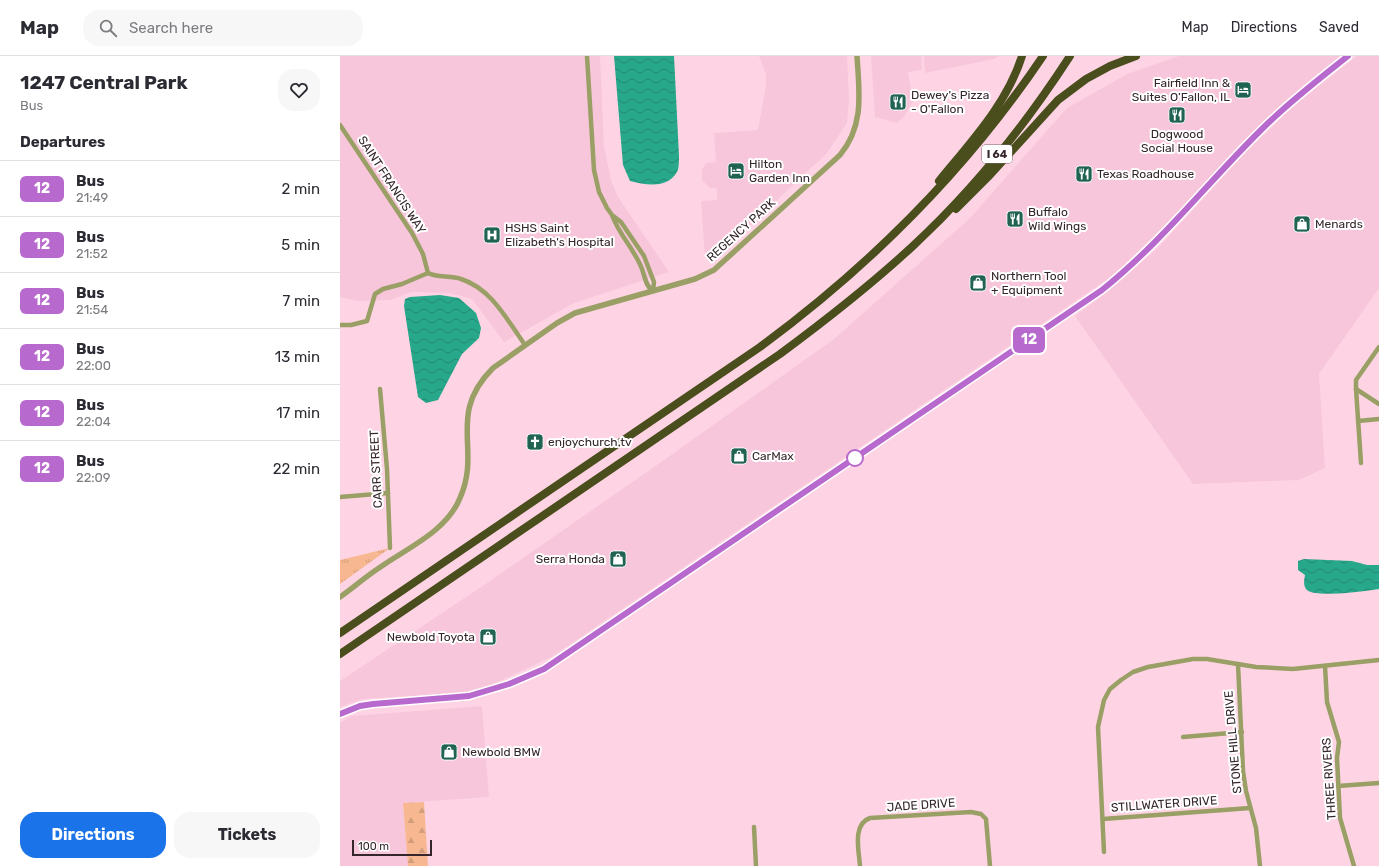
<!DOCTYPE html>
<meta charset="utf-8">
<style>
body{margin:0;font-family:Rubik,sans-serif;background:#f7f7f7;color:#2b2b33;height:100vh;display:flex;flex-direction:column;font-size:15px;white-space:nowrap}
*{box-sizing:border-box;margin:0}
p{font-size:13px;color:#7c7c81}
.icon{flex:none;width:22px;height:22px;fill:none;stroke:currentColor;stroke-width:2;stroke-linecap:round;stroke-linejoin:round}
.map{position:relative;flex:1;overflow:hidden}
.sheet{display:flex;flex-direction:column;background:#fff;width:340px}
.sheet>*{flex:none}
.badge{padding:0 8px;border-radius:6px;font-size:14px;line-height:26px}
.scale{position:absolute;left:12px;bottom:10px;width:80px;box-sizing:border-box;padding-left:4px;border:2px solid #35262c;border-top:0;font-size:11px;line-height:14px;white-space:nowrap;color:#35262c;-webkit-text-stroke:3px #fff;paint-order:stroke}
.map>.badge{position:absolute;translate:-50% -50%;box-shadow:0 0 0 2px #fff}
h2{padding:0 20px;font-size:15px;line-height:36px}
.round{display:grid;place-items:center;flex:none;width:42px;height:42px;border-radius:16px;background:#f7f7f7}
.head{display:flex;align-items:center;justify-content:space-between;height:68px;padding:0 20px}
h1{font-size:19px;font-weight:700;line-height:30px}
.primary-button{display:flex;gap:8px;margin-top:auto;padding:8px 20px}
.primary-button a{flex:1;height:46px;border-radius:16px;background:#1a73e8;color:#fff;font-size:16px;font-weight:700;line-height:46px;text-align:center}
.primary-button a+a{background:#f7f7f7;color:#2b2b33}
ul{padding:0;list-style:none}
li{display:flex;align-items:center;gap:12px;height:56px;padding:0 20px;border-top:1px solid #e1e1e2}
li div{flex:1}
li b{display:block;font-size:15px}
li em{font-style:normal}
li .badge{min-width:44px;font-weight:700;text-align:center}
header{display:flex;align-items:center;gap:24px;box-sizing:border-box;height:56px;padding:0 20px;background:#fff;border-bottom:1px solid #e1e1e2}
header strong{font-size:19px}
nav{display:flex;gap:22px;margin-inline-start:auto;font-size:14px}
.search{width:280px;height:36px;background:#f7f7f7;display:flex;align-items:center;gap:10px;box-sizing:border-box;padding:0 14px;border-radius:16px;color:#7c7c81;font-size:15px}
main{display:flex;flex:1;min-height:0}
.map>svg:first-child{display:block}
.built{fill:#f8c6da}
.forest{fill:url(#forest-firs)}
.park{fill:url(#park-tufts)}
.water{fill:url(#water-waves)}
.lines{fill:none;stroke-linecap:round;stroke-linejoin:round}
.minor{stroke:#999f65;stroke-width:4.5}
.tertiary{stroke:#999f65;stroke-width:5.5}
.motorway{stroke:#4a4e1c;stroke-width:8}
.line-casing{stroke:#fff;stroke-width:9}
.line{stroke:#b869cd;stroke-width:6}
.stop-dot{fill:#fff;stroke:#b869cd;stroke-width:2}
.labels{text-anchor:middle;stroke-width:4;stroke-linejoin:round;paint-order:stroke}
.shield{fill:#fff;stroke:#72676b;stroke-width:1}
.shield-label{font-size:11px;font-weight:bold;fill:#35262c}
.poi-label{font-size:12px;fill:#35262c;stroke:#fff;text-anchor:start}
.street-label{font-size:12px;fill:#35262c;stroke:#fff}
</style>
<header>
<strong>Map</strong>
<div class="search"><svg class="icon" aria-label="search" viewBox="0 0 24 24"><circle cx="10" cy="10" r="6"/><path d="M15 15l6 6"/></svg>Search here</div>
<nav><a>Map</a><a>Directions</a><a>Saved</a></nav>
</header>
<main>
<section class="sheet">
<div class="head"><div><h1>1247 Central Park</h1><p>Bus</p></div><a class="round"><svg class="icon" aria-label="heart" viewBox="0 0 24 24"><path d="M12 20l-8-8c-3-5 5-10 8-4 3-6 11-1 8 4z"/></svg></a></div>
<h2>Departures</h2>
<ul>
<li><span class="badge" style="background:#b869cd;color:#fff">12</span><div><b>Bus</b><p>21:49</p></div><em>2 min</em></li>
<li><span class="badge" style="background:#b869cd;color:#fff">12</span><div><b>Bus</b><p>21:52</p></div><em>5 min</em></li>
<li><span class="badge" style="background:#b869cd;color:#fff">12</span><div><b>Bus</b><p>21:54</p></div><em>7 min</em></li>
<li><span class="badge" style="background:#b869cd;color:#fff">12</span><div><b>Bus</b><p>22:00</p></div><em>13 min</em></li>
<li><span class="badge" style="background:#b869cd;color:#fff">12</span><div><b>Bus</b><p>22:04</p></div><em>17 min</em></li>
<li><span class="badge" style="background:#b869cd;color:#fff">12</span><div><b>Bus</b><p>22:09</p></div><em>22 min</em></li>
</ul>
<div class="primary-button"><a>Directions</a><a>Tickets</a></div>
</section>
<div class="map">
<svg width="1039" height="810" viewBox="0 0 1039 810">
<defs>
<pattern id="forest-firs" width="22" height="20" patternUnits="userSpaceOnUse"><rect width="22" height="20" fill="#f7b891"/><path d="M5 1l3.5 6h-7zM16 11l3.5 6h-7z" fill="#d49e7d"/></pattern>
<pattern id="park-tufts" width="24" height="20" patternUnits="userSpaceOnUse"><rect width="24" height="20" fill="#f7b891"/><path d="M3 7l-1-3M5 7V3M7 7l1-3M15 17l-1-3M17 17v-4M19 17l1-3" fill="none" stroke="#d49e7d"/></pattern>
<pattern id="water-waves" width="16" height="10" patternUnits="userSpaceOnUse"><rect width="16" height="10" fill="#28a88b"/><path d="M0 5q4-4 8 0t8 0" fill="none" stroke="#238972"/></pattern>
</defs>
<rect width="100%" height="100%" fill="#fed4e4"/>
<g class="built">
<polygon points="0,0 260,0 264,90 271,124 278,141 329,216 234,247 164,286 132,243 109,237 72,236 50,244 17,245 0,241"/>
<polygon points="419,0 507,0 509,45 507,67 487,97 386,192 365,202 361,145 377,144 377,132 370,132 362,124 362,114 366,107 376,106 374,77 418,74 426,29 426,19"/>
<polygon points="531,0 581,0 582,14 568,16 573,45 563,62 557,67 535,61"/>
<polygon points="584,0 659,0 654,3 585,17"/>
<polygon points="839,0 1000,0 944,46 899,89 840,154 788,205 769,222 213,600 147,631 119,637 23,643 0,651 0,625 147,527 324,404 494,283 630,162 727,52 787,18"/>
<polygon points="1017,0 1039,0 1039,232 979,318 985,412 959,424 853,428 735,260 767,236 818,192 906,96 957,47"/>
<polygon points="142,650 149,741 63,747 68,810 0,810 0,667 11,660"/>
</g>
<polygon class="forest" points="84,746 88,810 68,810 63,747"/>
<polygon class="park" points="50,492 0,528 0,504"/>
<g class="water">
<path d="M274,0H334L339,100C339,104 339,112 337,116C327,133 306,129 290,125L283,109Z"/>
<polygon points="100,239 119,242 136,257 141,272 139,282 122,298 98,344 86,347 78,341 64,250 65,243 70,241"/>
<path d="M964,503L1012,505L1027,509H1039V533C1027,535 976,542 967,534C963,530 964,524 965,519L958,514V505Z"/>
</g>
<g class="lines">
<g class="minor">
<path d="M247,0L254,114L259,136L267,152L272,159L281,166L304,200L314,226L313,235C306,231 305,221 302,213C295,194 279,179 272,159"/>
<path d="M0,69L72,177L83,198L88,217C97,222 111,219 121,223C152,233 167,264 185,289"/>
<polyline points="0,269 11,269 27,265 35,238 43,233 62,228 88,217"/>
<polyline points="1039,291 1016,324 1016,333 1039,348"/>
<polyline points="40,333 47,413 50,492"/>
<polyline points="1016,333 1021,407"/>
<polyline points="1018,365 1039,363"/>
<polyline points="0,441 48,437"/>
<polyline points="898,608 903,715 906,735 916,772 920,810"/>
<polyline points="985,610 987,646 999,686 997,702 1000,762 1014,810"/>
<polyline points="843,681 902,676"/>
<polyline points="998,730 1039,727"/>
<polyline points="763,763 910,752"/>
<polyline points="414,771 416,810"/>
<polyline points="764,796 758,671 764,644 770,633 781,624 793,616 808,611 853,603 867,603 916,611 953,613 1039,604"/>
<path d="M520,810C519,795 512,768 530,762L631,756L641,758L646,763L650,810"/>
</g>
<g class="tertiary">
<path d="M0,541C13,532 25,521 39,512C67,492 106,476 120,442C142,393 106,359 153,312L217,267L235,257L355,223L374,214L500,99C525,69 519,35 517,0"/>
<path d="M0,658L20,650L33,648L129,640L169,628L204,613L762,234C822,186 868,126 922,73C949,46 979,23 1008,0"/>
</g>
<g class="motorway">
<path d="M599,125C630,87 667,48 682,0"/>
<polyline points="616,153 648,121 718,44 746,23 770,10 796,0"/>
<path d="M0,577L420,291C530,210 627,113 703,0"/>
<path d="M0,598L440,298C486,264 532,228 574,189C633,134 686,68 730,0"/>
</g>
</g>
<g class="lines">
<g class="line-casing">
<path id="line" d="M0,658L20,650L33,648L129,640L169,628L204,613L762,234C822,186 868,126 922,73C949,46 979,23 1008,0"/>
</g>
<use href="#line" class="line"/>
</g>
<defs>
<g id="hotel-square" transform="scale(0.9)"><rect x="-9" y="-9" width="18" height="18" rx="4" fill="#206352" stroke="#fff"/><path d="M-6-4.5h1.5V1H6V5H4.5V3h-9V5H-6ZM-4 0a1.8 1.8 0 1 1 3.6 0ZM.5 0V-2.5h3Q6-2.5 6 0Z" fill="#fff"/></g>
<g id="restaurant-square" transform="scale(0.9)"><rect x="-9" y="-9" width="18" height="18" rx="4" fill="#206352" stroke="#fff"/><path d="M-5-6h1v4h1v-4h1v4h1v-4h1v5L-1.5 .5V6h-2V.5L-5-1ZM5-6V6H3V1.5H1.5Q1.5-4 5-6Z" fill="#fff"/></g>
<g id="shop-square" transform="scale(0.9)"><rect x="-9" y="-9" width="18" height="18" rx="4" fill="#206352" stroke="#fff"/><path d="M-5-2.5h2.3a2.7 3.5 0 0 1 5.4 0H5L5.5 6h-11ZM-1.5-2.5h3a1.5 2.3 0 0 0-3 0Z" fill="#fff"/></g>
<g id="hospital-square" transform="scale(0.9)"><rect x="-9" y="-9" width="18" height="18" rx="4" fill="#206352" stroke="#fff"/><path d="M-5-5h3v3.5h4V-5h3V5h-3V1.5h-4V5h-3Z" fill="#fff"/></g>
<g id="church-square" transform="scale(0.9)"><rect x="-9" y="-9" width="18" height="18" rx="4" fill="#206352" stroke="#fff"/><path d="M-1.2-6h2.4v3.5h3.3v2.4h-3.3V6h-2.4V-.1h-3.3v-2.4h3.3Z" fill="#fff"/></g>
</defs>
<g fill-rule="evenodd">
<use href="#hotel-square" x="903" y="34"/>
<use href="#restaurant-square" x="558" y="46"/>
<use href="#restaurant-square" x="837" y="59"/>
<use href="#hotel-square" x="396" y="115"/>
<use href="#restaurant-square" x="744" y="118"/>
<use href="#restaurant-square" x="675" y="163"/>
<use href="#shop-square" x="962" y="168"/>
<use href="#hospital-square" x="152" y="179"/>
<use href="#shop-square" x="638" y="227"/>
<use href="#church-square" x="195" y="386"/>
<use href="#shop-square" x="399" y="400"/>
<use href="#shop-square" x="278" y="503"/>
<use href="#shop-square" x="148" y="581"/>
<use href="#shop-square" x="109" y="696"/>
</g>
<circle class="stop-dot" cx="515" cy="402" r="8"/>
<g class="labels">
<rect class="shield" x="642" y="89" width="30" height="18" rx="3"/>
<g class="shield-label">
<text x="657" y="102">I 64</text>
</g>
<g class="poi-label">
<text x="890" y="31" text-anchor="end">Fairfield Inn &amp;<tspan x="890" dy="14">Suites O’Fallon, IL</tspan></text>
<text x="571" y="43">Dewey's Pizza<tspan x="571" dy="14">- O'Fallon</tspan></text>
<text x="837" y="82" text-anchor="middle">Dogwood<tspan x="837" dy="14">Social House</tspan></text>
<text x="409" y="112">Hilton<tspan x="409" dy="14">Garden Inn</tspan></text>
<text x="757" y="122">Texas Roadhouse</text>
<text x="688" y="160">Buffalo<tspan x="688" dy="14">Wild Wings</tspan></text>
<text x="975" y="172">Menards</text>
<text x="165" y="176">HSHS Saint<tspan x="165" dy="14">Elizabeth's Hospital</tspan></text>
<text x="651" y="224">Northern Tool<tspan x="651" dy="14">+ Equipment</tspan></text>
<text x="208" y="390">enjoychurch.tv</text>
<text x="412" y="404">CarMax</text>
<text x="265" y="507" text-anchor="end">Serra Honda</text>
<text x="135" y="585" text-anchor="end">Newbold Toyota</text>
<text x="122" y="700">Newbold BMW</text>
</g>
<g class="street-label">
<text transform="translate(52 129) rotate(57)" y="4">SAINT FRANCIS WAY</text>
<text transform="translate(401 174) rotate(-42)" y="4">REGENCY PARK</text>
<text transform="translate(36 413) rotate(-93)" y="4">CARR STREET</text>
<text transform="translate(893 686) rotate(-95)" y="4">STONE HILL DRIVE</text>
<text transform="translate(989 723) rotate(-94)" y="4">THREE RIVERS</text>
<text transform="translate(824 748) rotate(-4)" y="4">STILLWATER DRIVE</text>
<text transform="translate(581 749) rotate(-4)" y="4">JADE DRIVE</text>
</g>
</g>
</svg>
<div class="scale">100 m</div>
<b class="badge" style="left:689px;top:284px;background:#b869cd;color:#fff">12</b>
</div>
</main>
